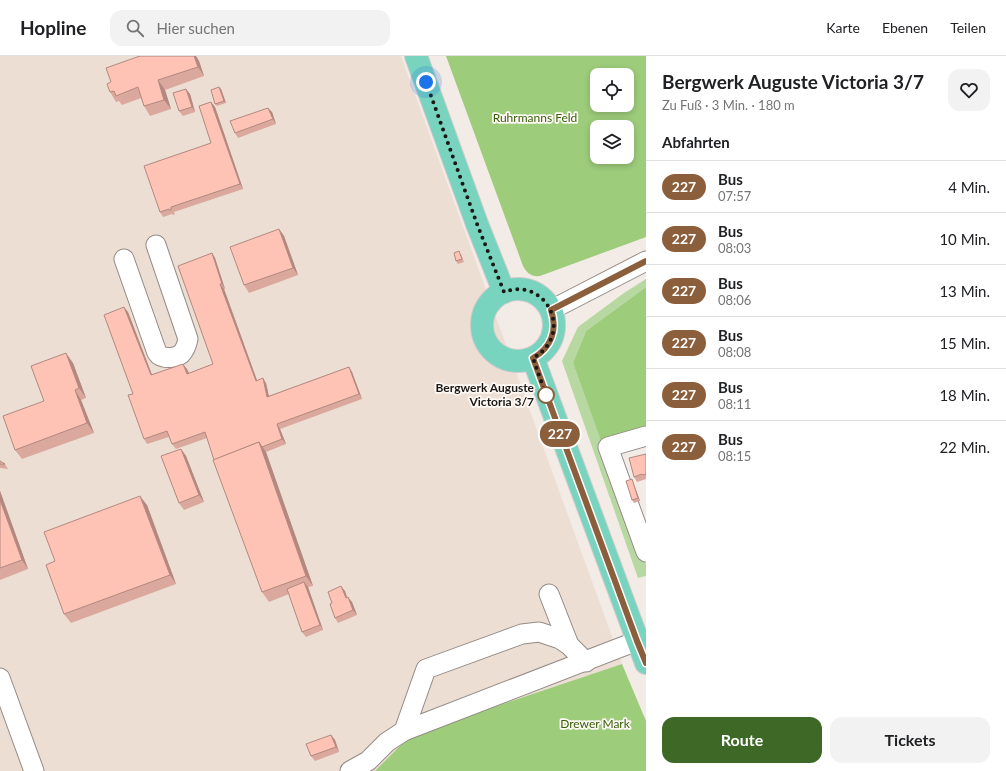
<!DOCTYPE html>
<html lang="de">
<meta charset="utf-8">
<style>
body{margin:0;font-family:Lato,sans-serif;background:#f2f2f2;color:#202124;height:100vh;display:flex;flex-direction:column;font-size:15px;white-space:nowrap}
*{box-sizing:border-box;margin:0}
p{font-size:13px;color:#757577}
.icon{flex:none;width:22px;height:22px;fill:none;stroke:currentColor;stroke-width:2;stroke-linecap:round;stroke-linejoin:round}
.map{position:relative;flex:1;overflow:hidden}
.panel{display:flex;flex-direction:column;background:#fff;width:360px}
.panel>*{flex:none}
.badge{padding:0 8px;border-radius:13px;font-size:14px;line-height:26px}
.tools{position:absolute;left:590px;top:12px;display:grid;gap:8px}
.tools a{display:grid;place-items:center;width:44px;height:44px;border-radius:8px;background:#fff;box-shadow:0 2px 6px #0003;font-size:20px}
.you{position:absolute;width:20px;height:20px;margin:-10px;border:3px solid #fff;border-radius:50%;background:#1a73e8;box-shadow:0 0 0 6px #1a73e833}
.map>.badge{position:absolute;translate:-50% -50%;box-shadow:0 0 0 2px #fff}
h2{padding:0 16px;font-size:15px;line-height:36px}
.round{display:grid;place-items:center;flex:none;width:42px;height:42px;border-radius:12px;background:#f2f2f2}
.headline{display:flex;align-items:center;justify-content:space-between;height:68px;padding:0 16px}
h1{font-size:19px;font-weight:700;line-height:30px}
.primary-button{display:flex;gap:8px;margin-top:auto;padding:8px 16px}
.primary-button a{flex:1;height:46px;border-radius:12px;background:#3d6826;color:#fff;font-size:16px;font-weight:700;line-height:46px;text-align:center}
.primary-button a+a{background:#f2f2f2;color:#202124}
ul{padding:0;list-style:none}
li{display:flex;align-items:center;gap:12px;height:52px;padding:0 16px;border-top:1px solid #e0e0e0}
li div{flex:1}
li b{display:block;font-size:15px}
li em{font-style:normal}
li .badge{min-width:44px;font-weight:700;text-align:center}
header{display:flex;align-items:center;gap:24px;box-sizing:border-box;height:56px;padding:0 20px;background:#fff;border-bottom:1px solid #e0e0e0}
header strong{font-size:19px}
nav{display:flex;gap:22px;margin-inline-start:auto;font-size:14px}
.search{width:280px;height:36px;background:#f2f2f2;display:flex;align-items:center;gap:10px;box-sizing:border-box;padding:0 14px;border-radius:12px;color:#757577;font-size:15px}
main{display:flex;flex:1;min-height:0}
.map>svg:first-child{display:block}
.built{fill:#edded3}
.green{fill:#b7d8a0}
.forest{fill:#9dcc7b;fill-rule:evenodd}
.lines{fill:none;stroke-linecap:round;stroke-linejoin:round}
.minor-casing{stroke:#938b86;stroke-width:21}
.major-casing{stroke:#cdcccc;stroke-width:24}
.minor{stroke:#fff;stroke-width:19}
.major{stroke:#78d3bf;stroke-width:22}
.wall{fill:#dba89d}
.shaded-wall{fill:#b2887f}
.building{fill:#ffc3b6;stroke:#b2887f}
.line-casing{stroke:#fff;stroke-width:9}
.line{stroke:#8b5e3c;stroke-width:6}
.walk{stroke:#1a1715;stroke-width:4;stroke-dasharray:0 7.2}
.stop-dot{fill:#fff;stroke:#8b5e3c;stroke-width:2}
.labels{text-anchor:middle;stroke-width:3.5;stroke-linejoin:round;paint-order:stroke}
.park-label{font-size:12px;fill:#37600a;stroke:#fef9f5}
.stop-label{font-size:12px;font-weight:bold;fill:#1a1715;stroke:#fef9f5;text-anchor:end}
</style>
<header>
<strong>Hopline</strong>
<div class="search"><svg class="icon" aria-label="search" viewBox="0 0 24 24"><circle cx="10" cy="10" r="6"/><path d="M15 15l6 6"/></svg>Hier suchen</div>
<nav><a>Karte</a><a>Ebenen</a><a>Teilen</a></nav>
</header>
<main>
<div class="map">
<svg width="646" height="715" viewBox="0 0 646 715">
<rect width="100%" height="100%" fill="#f3ebe5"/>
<polygon class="built" points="0,0 401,0 622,608 470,659 375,715 0,715"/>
<polygon class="green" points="646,223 646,231 586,275 573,307 646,509 646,520 638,522 562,305 578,271 624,237"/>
<g class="forest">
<path d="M446,0H646V181L540,220C531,221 527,217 523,210ZM597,19H627V49H597ZM597,71H627V101H597Z"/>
<polygon points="646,231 646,373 601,385 573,307 586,275"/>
<polygon points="622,608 646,665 646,715 375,715 400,690 419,677 470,659"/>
</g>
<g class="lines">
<g class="minor-casing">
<g id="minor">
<path d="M124,203L156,294C156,295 158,298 159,299C165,303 176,302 181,298C185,294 187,288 188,283L156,189"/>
<polyline points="551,254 646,205"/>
<polyline points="646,380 608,391 646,496"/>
<polyline points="549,538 569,589"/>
<polyline points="0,622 34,715"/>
<polyline points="404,675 426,613 522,578 539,576 560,583 569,589 586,606"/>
<polyline points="350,715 368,705 387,686 404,675 637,585"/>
</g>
</g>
<g class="major-casing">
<g id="major">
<polyline points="416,0 477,168 504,236"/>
<circle cx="518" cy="269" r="36"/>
<polyline points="533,302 646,607"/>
</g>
</g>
<use href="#minor" class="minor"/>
<use href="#major" class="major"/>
</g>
<g class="wall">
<polygon points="140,0 196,0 199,5 204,20 165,34 171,53 150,60 144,50 141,42 122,49 119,45 116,46 110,36 111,26"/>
<polygon points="219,31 221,33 226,47 217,50 215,48"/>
<polygon points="190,38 195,56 183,60 179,55"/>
<polygon points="211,46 215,51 243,133 174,156 175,158 173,159 172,158 163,161 160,156 211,87"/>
<polygon points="272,56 276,68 238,82 235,77"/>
<polygon points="279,173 284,180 298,219 249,237 244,229"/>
<polygon points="212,197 215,202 225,233 224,233 257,324 266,327 269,340 349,311 352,316 362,343 280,373 286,388 266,396 313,530 308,531 323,574 306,581 302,576 289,538 269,546 262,536 207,382 176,393 172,388 169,381 147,388 144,383 133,338 128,256 152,319 187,313 189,317 213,308"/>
<polygon points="461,198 464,206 458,208 456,205"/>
<polygon points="73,307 86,342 81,344 94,377 22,403 15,394 44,345"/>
<polygon points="181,393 186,400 204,446 184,454 179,447"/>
<polygon points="646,398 646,424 646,423 637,426 634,421"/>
<polygon points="0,405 5,408 8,413 0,412"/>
<polygon points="633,426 640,445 634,447 632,444"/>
<polygon points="0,435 28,513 0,524"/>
<polygon points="147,449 176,528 71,567 64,558 55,505"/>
<polygon points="345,535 347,542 352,546 357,559 338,567 335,562 332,547"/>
<polygon points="331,679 335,684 339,696 315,705 311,700"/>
</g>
<g class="shaded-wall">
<polygon points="194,0 196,0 199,5 204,20 198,11"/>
<polygon points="158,24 165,34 171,53 164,44"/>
<polygon points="219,31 221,33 226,47 224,45"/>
<polygon points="186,33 190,38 195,56 192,51"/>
<polygon points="211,46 215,51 243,133 240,128"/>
<polygon points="268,52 272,56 276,68 273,63"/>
<polygon points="279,173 284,180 298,219 293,212"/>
<polygon points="212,197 215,202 225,233 222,228"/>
<polygon points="220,228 224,233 259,330 256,325"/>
<polygon points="124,251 128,256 154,324 151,319"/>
<polygon points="66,297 73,307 86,342 79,332"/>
<polygon points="183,308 187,313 191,322 187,318"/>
<polygon points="349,311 352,316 362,343 359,338"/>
<polygon points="263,322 266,327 270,346 267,341"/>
<polygon points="75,334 81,344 94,377 87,367"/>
<polygon points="277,368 280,373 286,388 282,383"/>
<polygon points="259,386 266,396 313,530 306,520"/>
<polygon points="181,393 186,400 204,446 199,439"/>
<polygon points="632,423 633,426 640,445 638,442"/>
<polygon points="0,435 28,513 22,504 0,444"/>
<polygon points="140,440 147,449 176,528 170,519"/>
<polygon points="304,526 308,531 323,574 320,569"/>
<polygon points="341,530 345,535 349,547 346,542"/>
<polygon points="348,541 352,546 357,559 353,554"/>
<polygon points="331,679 335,684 339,696 336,691"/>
</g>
<g class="building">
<polygon points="140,0 194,0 198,11 158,24 164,44 144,50 138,31 116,40 114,35 110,36 107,28 111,26 106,12"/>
<polygon points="219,31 224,45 215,48 211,34"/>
<polygon points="186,33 192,51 179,55 173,37"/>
<polygon points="211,46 240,128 171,151 171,154 169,154 169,153 160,156 144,110 211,87 199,50"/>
<polygon points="268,52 273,63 235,77 230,65"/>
<polygon points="279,173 293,212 244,229 230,191"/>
<polygon points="459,195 462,203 456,205 454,197"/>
<polygon points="212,197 222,228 220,228 256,325 263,322 267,341 349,311 359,338 277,368 282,383 262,391 259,386 214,404 205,376 172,388 167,375 144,383 128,339 133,338 104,259 124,251 151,319 183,308 187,318 213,308 178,210"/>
<polygon points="66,297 79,332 75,334 87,367 15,394 3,360 44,345 31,310"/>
<polygon points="259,386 306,520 262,536 213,404"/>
<polygon points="181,393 199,439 179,447 161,400"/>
<polygon points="646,398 646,418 643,419 642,418 634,421 629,402"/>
<polygon points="0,405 5,408 0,408"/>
<polygon points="632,423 638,442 632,444 626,425"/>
<polygon points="140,440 170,519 64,558 46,509 55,505 44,476"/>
<polygon points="0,444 22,504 0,512"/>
<polygon points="304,526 320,569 302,576 287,533"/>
<polygon points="341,530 346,542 348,541 353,554 335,562 330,548 332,547 328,536"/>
<polygon points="331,679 336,691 311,700 306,688"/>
</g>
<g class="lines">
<g class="line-casing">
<path id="line" d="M646,205L551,254C558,274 551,292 533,302L637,585L646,607"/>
</g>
<use href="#line" class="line"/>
<path class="walk" d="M426,26L477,168L504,236C547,220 575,279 533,302L547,342L546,339"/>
</g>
<circle class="stop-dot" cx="546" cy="339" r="8"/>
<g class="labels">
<g class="park-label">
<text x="535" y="66">Ruhrmanns Feld</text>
<text x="595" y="672">Drewer Mark</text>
</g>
<g class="stop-label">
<text x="534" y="336">Bergwerk Auguste<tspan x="534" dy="14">Victoria 3/7</tspan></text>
</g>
</g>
</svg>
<div class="tools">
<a><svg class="icon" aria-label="locate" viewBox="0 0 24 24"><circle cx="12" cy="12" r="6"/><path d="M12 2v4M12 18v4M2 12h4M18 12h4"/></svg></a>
<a><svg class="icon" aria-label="layers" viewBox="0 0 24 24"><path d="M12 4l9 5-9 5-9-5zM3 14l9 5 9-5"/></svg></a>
</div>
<div class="you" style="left:426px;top:26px"></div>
<b class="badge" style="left:560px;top:378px;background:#8b5e3c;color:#fff">227</b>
</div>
<section class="panel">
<div class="headline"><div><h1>Bergwerk Auguste Victoria 3/7</h1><p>Zu Fuß · 3 Min. · 180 m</p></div><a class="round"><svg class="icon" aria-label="heart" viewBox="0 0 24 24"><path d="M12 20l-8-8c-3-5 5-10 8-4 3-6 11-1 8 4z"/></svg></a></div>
<h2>Abfahrten</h2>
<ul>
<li><span class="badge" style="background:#8b5e3c;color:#fff">227</span><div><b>Bus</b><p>07:57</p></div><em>4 Min.</em></li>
<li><span class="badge" style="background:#8b5e3c;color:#fff">227</span><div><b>Bus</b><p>08:03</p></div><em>10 Min.</em></li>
<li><span class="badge" style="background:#8b5e3c;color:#fff">227</span><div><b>Bus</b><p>08:06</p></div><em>13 Min.</em></li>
<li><span class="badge" style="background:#8b5e3c;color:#fff">227</span><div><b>Bus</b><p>08:08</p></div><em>15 Min.</em></li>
<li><span class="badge" style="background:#8b5e3c;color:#fff">227</span><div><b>Bus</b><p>08:11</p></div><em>18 Min.</em></li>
<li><span class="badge" style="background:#8b5e3c;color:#fff">227</span><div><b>Bus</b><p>08:15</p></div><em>22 Min.</em></li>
</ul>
<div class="primary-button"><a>Route</a><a>Tickets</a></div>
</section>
</main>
